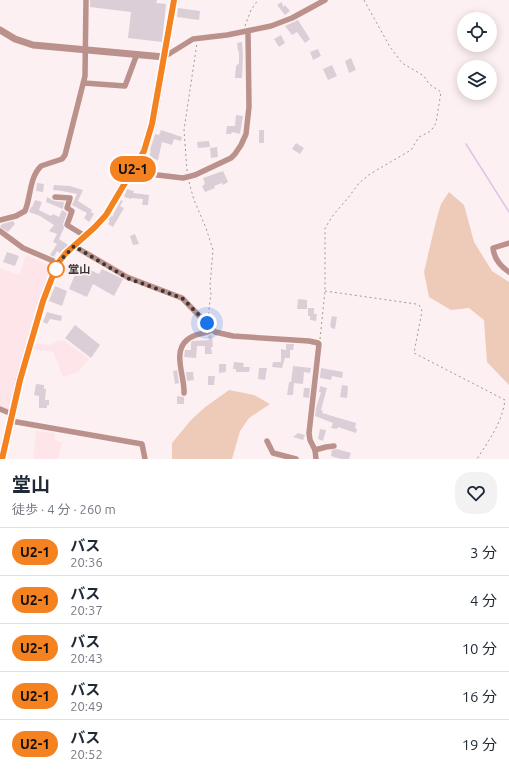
<!DOCTYPE html>
<html lang="ja">
<meta charset="utf-8">
<style>
body{margin:0;font-family:Ubuntu,"Noto Sans JP",sans-serif;background:#f2f2f3;color:#1f2937;height:100vh;display:flex;flex-direction:column;font-size:15px;white-space:nowrap}
*{box-sizing:border-box;margin:0}
p{font-size:13px;color:#747a83}
.icon{flex:none;width:22px;height:22px;fill:none;stroke:currentColor;stroke-width:2;stroke-linecap:round;stroke-linejoin:round}
.map{position:relative;height:459px;overflow:hidden}
.drawer{display:flex;flex-direction:column;background:#fff;flex:1}
.drawer>*{flex:none}
.badge{padding:0 8px;border-radius:13px;font-size:14px;line-height:26px}
.buttons{position:absolute;left:457px;top:12px;display:grid;gap:8px}
.buttons a{display:grid;place-items:center;width:40px;height:40px;border-radius:50%;background:#fff;box-shadow:0 2px 10px #0003;font-size:20px}
.you{position:absolute;width:20px;height:20px;margin:-10px;border:3px solid #fff;border-radius:50%;background:#1a73e8;box-shadow:0 0 0 6px #1a73e833}
.map>.badge{position:absolute;translate:-50% -50%;box-shadow:0 0 0 2px #fff}
.round{display:grid;place-items:center;flex:none;width:42px;height:42px;border-radius:16px;background:#f2f2f3}
.overview{display:flex;align-items:center;justify-content:space-between;height:68px;padding:0 12px}
h1{font-size:19px;font-weight:700;line-height:30px}
ul{padding:0;list-style:none}
li{display:flex;align-items:center;gap:12px;height:48px;padding:0 12px;border-top:1px solid #e0e1e3}
li div{flex:1}
li b{display:block;font-size:15px}
li em{font-style:normal}
li .badge{min-width:44px;font-weight:700;text-align:center}
.map>svg:first-child{display:block}
.built{fill:#fee5e9}
.green{fill:#eecab8}
.lines{fill:none;stroke-linecap:round;stroke-linejoin:round}
.stream{stroke:#e0c4e3;stroke-width:1.5}
.building{fill:#dcced6}
.path{stroke:#a09698;stroke-width:1;stroke-dasharray:2 3;stroke-linecap:butt}
.minor{stroke:#bb918c;stroke-width:5.5}
.tertiary{stroke:#bb918c;stroke-width:7}
.line-casing{stroke:#fff;stroke-width:9}
.line{stroke:#f58220;stroke-width:6}
.walk{stroke:#3b3536;stroke-width:4;stroke-dasharray:0 7.2}
.stop-dot{fill:#fff;stroke:#f58220;stroke-width:2}
.labels{text-anchor:middle;stroke-width:3.5;stroke-linejoin:round;paint-order:stroke}
.stop-label{font-size:11px;font-weight:bold;fill:#3b3536;stroke:#fdf0f3;text-anchor:start}
</style>
<div class="map">
<svg width="509" height="459" viewBox="0 0 509 459">
<rect width="100%" height="100%" fill="#fdf0f3"/>
<g class="built">
<polygon points="26,255 53,267 34,319 23,355 10,410 0,406 0,268 19,275"/>
<polygon points="59,340 65,341 89,359 78,372 63,377 53,352 32,349 34,343 50,345"/>
<polygon points="36,431 55,433 55,440 62,443 58,459 33,459"/>
</g>
<g class="green">
<polygon points="449,192 464,205 474,242 492,271 509,282 509,385 487,362 484,320 469,308 451,310 429,297 424,272 436,221 441,204"/>
<polygon points="229,390 254,395 270,404 249,418 240,431 232,459 172,459 172,443 191,420 204,408"/>
</g>
<g class="lines">
<polyline class="stream" points="466,144 509,212"/>
</g>
<g class="building">
<polygon points="90,0 157,0 156,3 166,4 162,42 128,38 131,12 90,7"/>
<polygon points="282,2 283,7 285,5 290,11 285,15 277,5"/>
<polygon points="178,8 200,11 199,20 177,17"/>
<polygon points="298,20 310,39 305,43 297,32 292,35 285,26"/>
<polygon points="281,35 285,43 279,47 274,39"/>
<polygon points="242,42 243,56 242,78 235,78 236,66 239,63 239,51 238,52 237,43"/>
<polygon points="318,49 321,56 313,60 310,52"/>
<polygon points="351,58 356,70 349,73 345,61"/>
<polygon points="332,65 337,76 328,80 323,69"/>
<polygon points="236,115 243,116 240,134 232,132 231,134 226,134 227,126 235,126"/>
<polygon points="161,130 182,137 181,141 174,139 172,145 162,142 158,160 149,158 151,150 150,150 155,134 159,135"/>
<rect x="259" y="130" width="5" height="13"/>
<polygon points="209,141 210,147 198,148 197,142"/>
<polygon points="296,143 304,148 300,154 292,149"/>
<polygon points="217,147 218,157 211,158 210,148"/>
<polygon points="223,171 228,182 223,185 222,183 214,186 215,188 205,192 202,186 205,184 203,178"/>
<polygon points="37,183 44,184 43,192 36,191"/>
<polygon points="54,185 70,186 83,190 78,201 92,210 91,212 94,214 89,222 84,218 87,213 72,205 77,194 62,191 53,190"/>
<polygon points="127,189 134,191 133,193 149,195 148,205 142,205 143,199 132,198 131,199 124,197"/>
<polygon points="47,197 54,201 64,202 63,209 46,202"/>
<polygon points="35,200 42,202 39,210 51,216 53,214 59,217 62,210 67,213 63,224 64,228 59,239 68,245 60,253 57,251 54,257 50,255 57,244 53,242 57,234 49,231 54,225 40,216 29,212 31,207 32,207"/>
<polygon points="121,200 123,201 120,206 124,208 113,227 108,224 110,221 108,220 111,216 112,217"/>
<polygon points="13,221 15,224 8,232 0,227 2,224"/>
<polygon points="135,234 139,244 133,245 130,236"/>
<polygon points="7,252 19,256 15,266 3,262"/>
<polygon points="79,265 99,274 102,269 123,279 114,296 93,284 87,297 69,289"/>
<polygon points="55,286 67,291 62,306 49,301"/>
<polygon points="298,299 307,300 307,309 297,309"/>
<polygon points="308,308 314,308 314,314 317,314 316,321 310,320 310,316 308,316"/>
<polygon points="47,312 62,316 61,321 50,319 47,324 43,322"/>
<polygon points="332,316 337,317 335,329 331,328 331,326 330,326"/>
<polygon points="75,325 100,345 91,358 65,338"/>
<polygon points="211,335 212,335 213,347 211,347 212,354 205,354 205,346 197,346 196,358 184,357 185,350 191,350 191,342 193,341 209,340 208,336"/>
<polygon points="286,344 294,344 293,350 290,350 290,358 285,358 282,368 272,367 273,362 281,362 281,349 286,350"/>
<polygon points="234,362 244,363 243,367 250,367 249,372 236,372 236,369 233,369"/>
<polygon points="219,364 226,364 226,372 219,373"/>
<polygon points="293,366 311,368 310,373 304,372 303,384 294,383 293,395 287,395 289,382 291,382"/>
<polygon points="259,368 267,368 265,380 258,379"/>
<polygon points="321,368 343,372 342,378 332,376 331,380 320,378"/>
<polygon points="177,370 179,383 175,384 173,371"/>
<polygon points="186,372 193,372 194,380 187,381"/>
<polygon points="208,376 215,376 214,385 208,385"/>
<polygon points="36,384 44,385 44,389 46,389 45,400 49,400 49,405 47,405 47,408 39,408 39,396 34,395"/>
<polygon points="342,385 348,386 347,398 340,397"/>
<polygon points="320,386 327,388 321,410 323,411 322,413 356,423 355,428 357,429 356,433 338,427 337,429 331,428 333,423 315,416 316,408 321,392 319,392"/>
<polygon points="304,388 310,388 309,398 303,397"/>
<polygon points="177,396 184,397 184,404 177,404"/>
<polygon points="320,429 326,430 323,441 318,439"/>
<polygon points="298,433 305,435 303,440 293,437"/>
<polygon points="337,449 351,453 349,459 341,459 331,456 332,450"/>
</g>
<g class="lines">
<g class="path">
<polyline points="245,26 251,10 258,0"/>
<polyline points="187,171 184,130 197,43"/>
<polyline points="189,182 194,200 206,228 213,250 210,286 211,294 208,316"/>
<path d="M325,291L416,304L420,306L422,311L414,353L505,400C502,423 489,440 477,459"/>
<polyline points="320,339 325,291 325,228 334,214 348,198 359,183 370,174 411,150 419,137 431,131 436,123 441,92 429,84 424,76 402,63 390,47 364,0"/>
</g>
<g class="minor">
<polyline points="164,57 193,39 227,35 271,26 292,18 325,0"/>
<polyline points="84,83 125,86 137,54"/>
<polyline points="132,172 183,178 195,175 231,158 235,154 241,145 246,134 249,107 248,32"/>
<polyline points="55,197 70,198 67,208 72,211 67,225 85,236"/>
<path d="M0,220L16,216L25,211C31,197 29,178 41,166L62,159L65,155L85,76L86,0"/>
<polyline points="0,231 23,248 58,263"/>
<path d="M509,243L493,248C494,258 500,266 509,272"/>
<polyline points="74,246 127,277 182,298 215,332 233,336 309,341 318,343 319,344 309,433 310,440 315,450"/>
<path d="M184,393C185,377 172,352 187,340C193,334 203,334 210,331V326"/>
<polyline points="0,409 12,414"/>
<polyline points="11,421 142,444 145,459"/>
<polyline points="267,441 273,453 296,459"/>
<polyline points="316,459 315,450 326,447 334,446"/>
</g>
<g class="tertiary">
<polyline points="0,30 15,39 33,45 164,57"/>
<polyline points="2,459 7,440 19,380 43,301 53,275 58,263 66,253 95,227 106,215 144,151 153,124 174,0"/>
</g>
</g>
<g class="lines">
<g class="line-casing">
<polyline id="line" points="2,459 20,380 43,301 53,275 58,263 66,253 95,227 106,215 144,151 152,124 174,0"/>
</g>
<use href="#line" class="line"/>
<polyline class="walk" points="56,269 58,263 74,246 127,278 182,298 207,323"/>
</g>
<circle class="stop-dot" cx="56" cy="269" r="8"/>
<g class="labels">
<g class="stop-label">
<text x="68" y="273">堂山</text>
</g>
</g>
</svg>
<div class="buttons">
<a><svg class="icon" aria-label="locate" viewBox="0 0 24 24"><circle cx="12" cy="12" r="6"/><path d="M12 2v4M12 18v4M2 12h4M18 12h4"/></svg></a>
<a><svg class="icon" aria-label="layers" viewBox="0 0 24 24"><path d="M12 4l9 5-9 5-9-5zM3 14l9 5 9-5"/></svg></a>
</div>
<div class="you" style="left:207px;top:323px"></div>
<b class="badge" style="left:133px;top:169px;background:#f58220;color:#111">U2-1</b>
</div>
<section class="drawer">
<div class="overview"><div><h1>堂山</h1><p>徒歩 · 4 分 · 260 m</p></div><a class="round"><svg class="icon" aria-label="heart" viewBox="0 0 24 24"><path d="M12 20l-8-8c-3-5 5-10 8-4 3-6 11-1 8 4z"/></svg></a></div>
<ul>
<li><span class="badge" style="background:#f58220;color:#111">U2-1</span><div><b>バス</b><p>20:36</p></div><em>3 分</em></li>
<li><span class="badge" style="background:#f58220;color:#111">U2-1</span><div><b>バス</b><p>20:37</p></div><em>4 分</em></li>
<li><span class="badge" style="background:#f58220;color:#111">U2-1</span><div><b>バス</b><p>20:43</p></div><em>10 分</em></li>
<li><span class="badge" style="background:#f58220;color:#111">U2-1</span><div><b>バス</b><p>20:49</p></div><em>16 分</em></li>
<li><span class="badge" style="background:#f58220;color:#111">U2-1</span><div><b>バス</b><p>20:52</p></div><em>19 分</em></li>
</ul>
</section>
